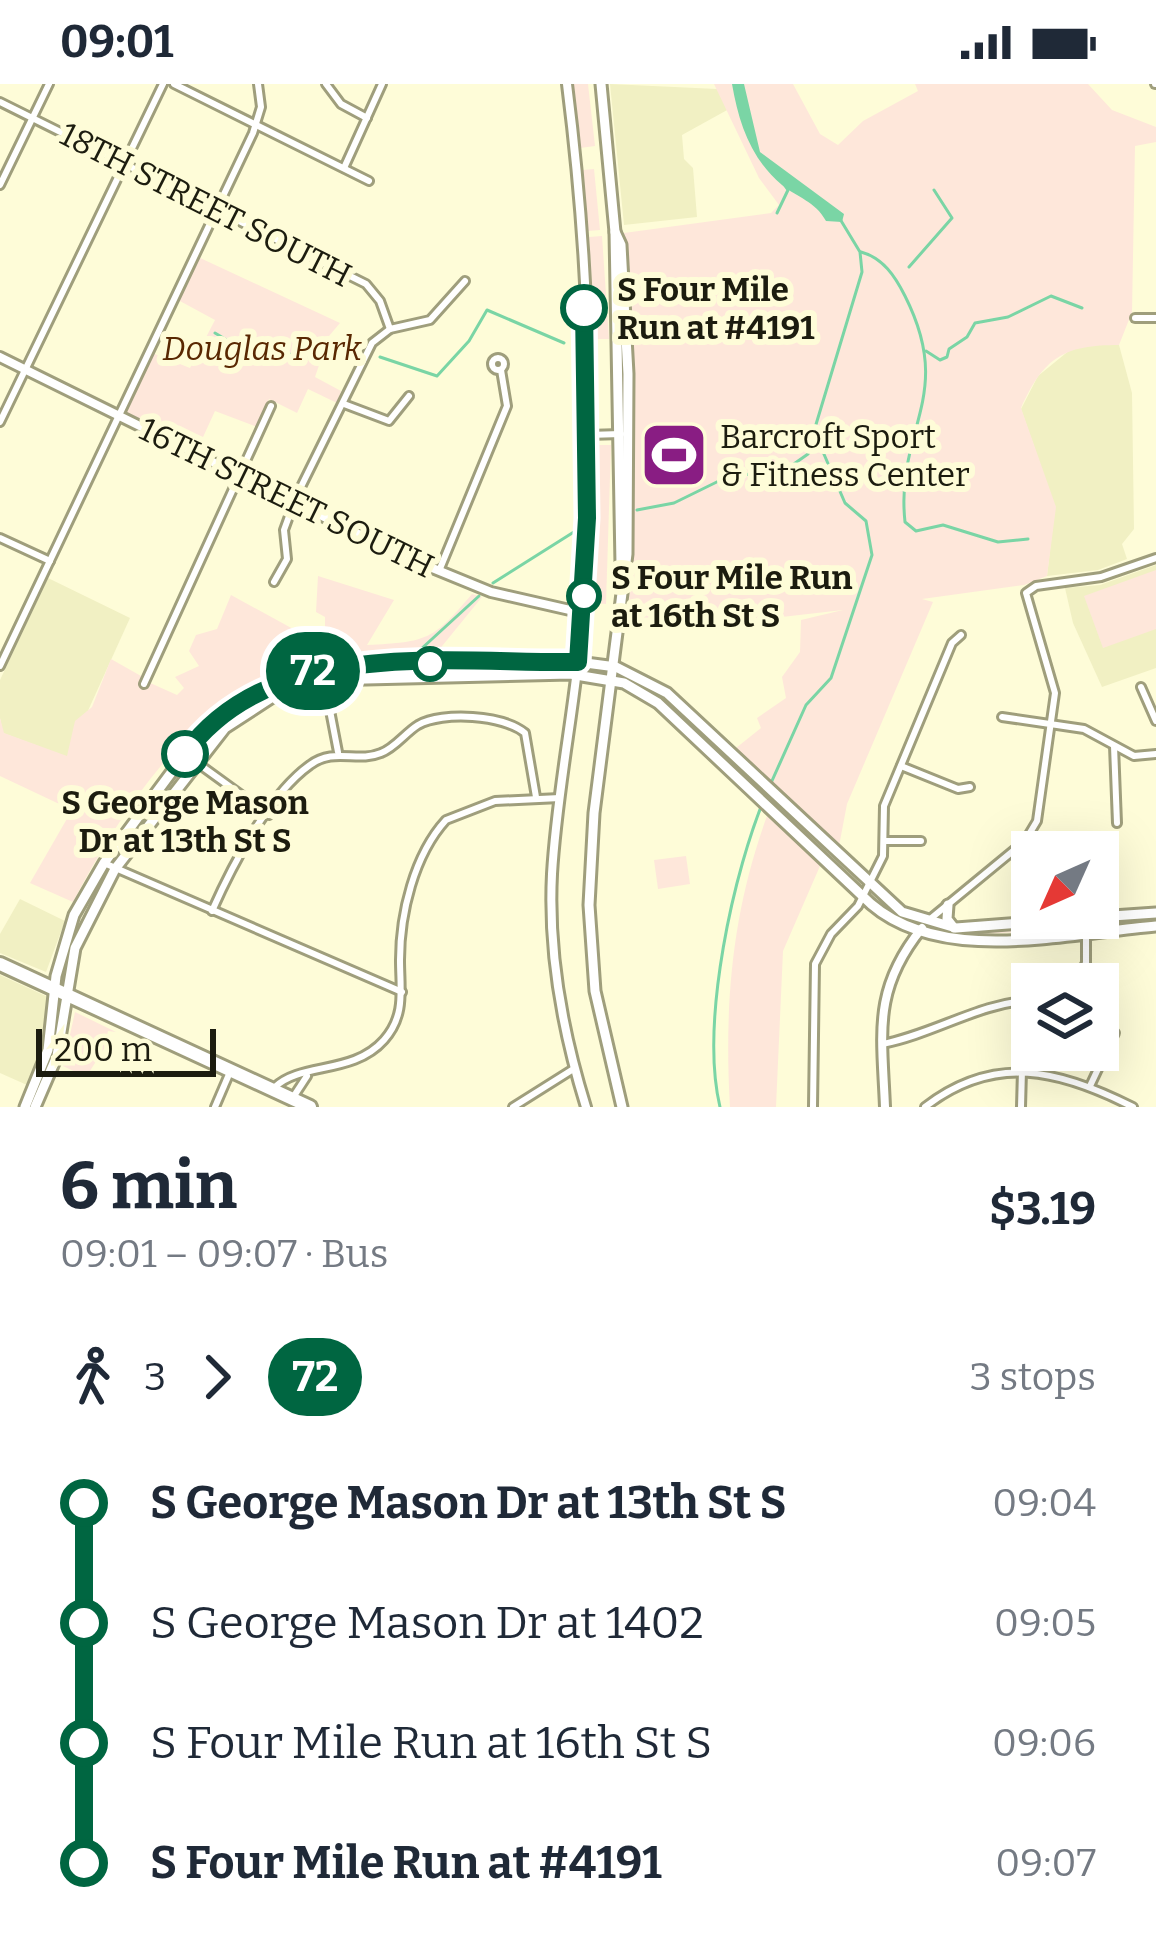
<!DOCTYPE html>
<meta charset="utf-8">
<style>
body{margin:0;font-family:Bitter,serif;background:#f6f6f7;color:#1f2937;height:100vh;display:flex;flex-direction:column;font-size:45px;white-space:nowrap}
*{box-sizing:border-box;margin:0}
p{font-size:39px;color:#747a83}
.icon{flex:none;width:66px;height:66px;fill:none;stroke:currentColor;stroke-width:2;stroke-linecap:round;stroke-linejoin:round}
.map{position:relative;height:1023px;overflow:hidden}
.drawer{display:flex;flex-direction:column;background:#fff;flex:1}
.drawer>*{flex:none}
.badge{padding:0 24px;border-radius:39px;font-size:42px;line-height:78px}
.needle{width:78px;rotate:225deg}
.controls{position:absolute;left:1011px;top:747px;display:grid;gap:24px}
.controls a{display:grid;place-items:center;width:108px;height:108px;border-radius:0px;background:#fff;box-shadow:0 12px 48px #0002;font-size:60px}
.scale{position:absolute;left:36px;bottom:30px;width:180px;box-sizing:border-box;padding-left:12px;border:6px solid #1c1c0f;border-top:0;font-size:33px;line-height:42px;white-space:nowrap;color:#1c1c0f;-webkit-text-stroke:9px #fefcd8;paint-order:stroke}
.map>.badge{position:absolute;translate:-50% -50%;box-shadow:0 0 0 6px #fff}
.legs{display:flex;align-items:center;gap:18px;height:132px;padding:0 60px;font-size:39px}
.legs p{margin-inline-start:auto}
.summary{display:flex;align-items:center;justify-content:space-between;height:204px;padding:0 60px}
h1{font-size:66px;font-weight:700;line-height:90px}
ul{padding:0 60px;list-style:none}
li{display:flex;align-items:center;gap:42px;height:120px;font-size:45px}
li i{display:grid;place-items:center;width:18px;height:100%;margin:0 15px;background:currentColor}
li i::after{content:'';width:30px;height:30px;margin:-15px;border:9px solid;border-radius:50%;background:#fff}
li p{margin-inline-start:auto}
li:first-child i{background:linear-gradient(#0000 50%,currentColor 0)}
li:last-child i{background:linear-gradient(currentColor 50%,#0000 0)}
.status{display:flex;justify-content:space-between;align-items:center;height:84px;padding:0 60px;background:#fff;direction:ltr}
.status svg{height:33px;fill:currentColor}
.map>svg:first-child{display:block}
.built{fill:#f1f0c3}
.green{fill:#fee7da}
.water{fill:#7ad5a5}
.lines{fill:none;stroke-linecap:round;stroke-linejoin:round}
.stream{stroke:#7ad5a5;stroke-width:3}
.minor-casing{stroke:#9f9e7c;stroke-width:12}
.tertiary-casing{stroke:#9f9e7c;stroke-width:14}
.secondary-casing{stroke:#9f9e7c;stroke-width:15}
.primary-casing{stroke:#9f9e7c;stroke-width:18}
.minor{stroke:#fff;stroke-width:6}
.tertiary{stroke:#fff;stroke-width:8}
.secondary{stroke:#fff;stroke-width:9}
.primary{stroke:#fff;stroke-width:12}
.line-1-casing{stroke:#fff;stroke-width:27}
.line-1{stroke:#006641;stroke-width:18}
.stop-1-dot{fill:#fff;stroke:#006641;stroke-width:6}
.labels{text-anchor:middle;stroke-width:12;stroke-linejoin:round;paint-order:stroke}
.street-label{font-size:33px;fill:#1c1c0f;stroke:#fefcd8}
.stop-label{font-size:33px;font-weight:bold;fill:#1c1c0f;stroke:#fefcd8;text-anchor:start}
.park-label{font-size:33px;font-style:italic;fill:#592802;stroke:#fefcd8}
.poi-label{font-size:33px;fill:#1c1c0f;stroke:#fefcd8;text-anchor:start}
</style>
<div class="status"><b>09:01</b><svg viewBox="0 0 49 12"><path d="M0 12V9h3v3zM5 12V6h3v6zM10 12V3h3v9zM15 12V0h3v12zM26 1h20v11H26zM47 4h2v5h-2z"/></svg></div>
<div class="map">
<svg width="1156" height="1023" viewBox="0 0 1156 1023">
<rect width="100%" height="100%" fill="#fefcd8"/>
<g class="built">
<polygon points="610,0 717,5 729,25 682,51 684,75 693,84 697,133 624,141"/>
<polygon points="1076,261 1119,261 1132,309 1134,445 1122,460 1127,475 1098,486 1047,492 1055,423 1021,325 1038,292"/>
<polygon points="1156,481 1156,584 1102,603 1073,539 1065,504 1100,501"/>
<polygon points="48,494 130,534 67,673 3,649 0,634 0,596"/>
<polygon points="20,815 65,837 46,888 0,869 0,850"/>
<polygon points="0,891 48,913 44,957 27,1001 0,989"/>
</g>
<g class="green">
<polygon points="573,0 588,0 595,62 580,64"/>
<path d="M714,0H793L820,50L838,61L863,37L918,7L915,0H1088L1112,26L1156,43V58L1135,62L1132,228L1119,261C1064,261 1044,273 1021,324L1056,423L1047,492L1024,501L922,515L933,518L847,720L839,762L736,664L761,644L757,634L786,614L782,593L800,568L801,536L843,526L746,537L629,533L632,329L624,149L771,129L779,121L759,94Z"/>
<polygon points="594,85 600,146 588,147 583,86"/>
<polygon points="602,152 609,255 595,255 589,153"/>
<polygon points="198,173 340,239 329,252 315,293 341,307 337,319 308,305 297,329 269,315 257,343 215,327 198,364 126,330 152,269 190,284 215,236 178,216"/>
<polygon points="597,361 611,361 606,520 594,519"/>
<polygon points="1156,486 1156,545 1103,564 1084,512"/>
<path d="M318,492L394,516L367,561C428,558 433,556 472,510L482,513L434,572C398,572 358,568 323,574C207,595 124,720 73,818L30,799L72,726L0,692V634L4,649L67,672L75,637L92,623L111,575L141,592L143,600L148,598L177,611L184,604L175,593L199,582L189,567L196,551L217,545L231,511L295,546L315,550L325,544V533L316,528Z"/>
<path d="M767,732L820,782L783,867L776,1023H730C724,921 732,828 767,732Z"/>
<polygon points="686,772 690,800 658,805 654,776"/>
<polygon points="1075,839 1076,845 962,851"/>
<polygon points="75,928 116,948 108,947 104,965 86,993 63,982"/>
</g>
<path class="water" d="M732,0H744L760,68L844,130L842,138L826,137C815,117 798,114 782,101C751,75 739,40 732,0Z"/>
<g class="lines">
<g class="stream">
<polyline points="777,129 788,106 783,99"/>
<path d="M861,168C883,174 895,192 905,212C956,313 895,344 905,438L916,447L943,441L998,458L1028,455"/>
<polyline points="909,183 952,134 934,106"/>
<polyline points="215,249 258,275 284,268 304,276 325,267"/>
<polyline points="926,267 940,276 947,273 949,265 967,253 975,239 1008,233 1051,212 1082,224"/>
<polyline points="380,273 437,292 469,257 487,226 564,259"/>
<polyline points="637,426 674,419 731,391 781,389 808,370 816,356"/>
<polyline points="493,499 577,446"/>
<polyline points="338,570 420,566 479,512"/>
<polyline points="771,699 806,621 831,594 872,471 866,437 845,419 814,347 862,188 860,168 840,135"/>
<path d="M720,1023C700,939 733,787 767,708"/>
</g>
<g class="minor-casing">
<g id="minor">
<polyline points="174,0 369,97"/>
<polyline points="326,0 341,20 367,34"/>
<polyline points="1155,0 1156,0"/>
<polyline points="0,18 366,200 380,217 390,245"/>
<polyline points="344,84 382,0"/>
<polyline points="0,101 49,0"/>
<polyline points="1135,234 1156,234"/>
<circle cx="498" cy="280" r="6"/>
<polyline points="344,320 389,337 409,312"/>
<polyline points="0,338 163,0"/>
<polyline points="588,351 621,350"/>
<polyline points="0,454 50,477"/>
<polyline points="439,487 507,322 501,286"/>
<polyline points="274,498 287,475 284,446 296,413 372,259 390,245 430,236 465,197"/>
<polyline points="0,582 253,49 261,23 258,0"/>
<polyline points="322,585 338,668"/>
<polyline points="144,600 271,322"/>
<polyline points="1141,603 1156,637"/>
<polyline points="1002,633 1084,645 1134,672 1156,670"/>
<polyline points="1114,662 1117,739"/>
<polyline points="185,670 269,731"/>
<polyline points="901,682 958,705 970,703"/>
<polyline points="886,757 921,757"/>
<polyline points="104,779 402,908"/>
<path d="M212,827C232,782 269,710 310,681C334,663 357,679 381,669C395,664 405,649 418,641C443,627 503,631 525,649L536,713"/>
<polyline points="929,836 1025,757 1037,737 1055,609 1026,509 1036,502 1101,493 1156,474"/>
<polyline points="1074,900 1086,879 1086,835"/>
<path d="M882,960C934,950 979,919 1032,916"/>
<polyline points="1090,1002 1115,949"/>
<path d="M275,1003C301,978 353,991 384,956C406,931 400,906 400,876C400,830 414,771 446,736L495,717L560,714"/>
<polyline points="292,1015 307,992"/>
<polyline points="215,1023 230,988"/>
<polyline points="513,1023 575,984"/>
<polyline points="813,1023 815,880 831,850 858,822 883,772 884,722 952,559 961,551"/>
<path d="M925,1023C995,969 1060,986 1133,1023"/>
<polyline points="1021,1023 1022,986"/>
</g>
</g>
<g class="tertiary-casing">
<g id="tertiary">
<path d="M567,0C589,174 595,353 583,527C577,615 557,702 552,790C548,868 563,949 586,1023"/>
<polyline points="0,273 403,472 491,508 583,529"/>
<path d="M885,1023C882,949 872,906 922,844"/>
</g>
</g>
<g class="secondary-casing">
<g id="secondary">
<polyline points="601,0 615,148 621,481"/>
<polyline points="615,148 621,161 628,290 627,470 594,729 589,821 595,907 622,1023"/>
<polyline points="948,821 947,835 954,844"/>
<polyline points="1098,833 1156,829"/>
<polyline points="25,1023 48,966 56,892 74,831 104,779 185,670 223,631 265,604 322,585 578,578 616,583 667,609 902,828 956,844 1085,834"/>
<path d="M35,1023L57,972L75,864L115,785L225,644L271,614L325,596L570,590L624,599L658,619L871,820C943,882 1069,849 1156,842"/>
</g>
</g>
<g class="primary-casing">
<polyline id="primary" points="0,880 310,1023"/>
</g>
<use href="#minor" class="minor"/>
<use href="#tertiary" class="tertiary"/>
<use href="#secondary" class="secondary"/>
<use href="#primary" class="primary"/>
</g>
<g class="lines">
<g class="line-1-casing">
<path id="line-1" d="M185,670C271,551 450,580 578,578L587,434L584,224"/>
</g>
<use href="#line-1" class="line-1"/>
</g>
<defs>
<g id="stadium-square" transform="scale(3.45)"><rect x="-9" y="-9" width="18" height="18" rx="4" fill="#891d83" stroke="#fefcd8"/><path d="M0-5a6.5 5 0 1 0 0 10a6.5 5 0 1 0 0-10ZM-3.5-1.8h7v3.6h-7Z" fill="#fff"/></g>
</defs>
<g fill-rule="evenodd">
<use href="#stadium-square" x="674" y="371"/>
</g>
<g class="stop-1-dot">
<circle cx="584" cy="224" r="21"/>
<circle cx="584" cy="512" r="15"/>
<circle cx="430" cy="580" r="15"/>
<circle cx="185" cy="670" r="21"/>
</g>
<g class="labels">
<g class="street-label">
<text transform="translate(206 120) rotate(27)" y="12">18TH STREET SOUTH</text>
<text transform="translate(287 413) rotate(26)" y="12">16TH STREET SOUTH</text>
</g>
<g class="stop-label">
<text x="617" y="217">S Four Mile<tspan x="617" dy="38">Run at #4191</tspan></text>
<text x="611" y="505">S Four Mile Run<tspan x="611" dy="38">at 16th St S</tspan></text>
<text x="185" y="730" text-anchor="middle">S George Mason<tspan x="185" dy="38">Dr at 13th St S</tspan></text>
</g>
<g class="park-label">
<text x="262" y="276">Douglas Park</text>
</g>
<g class="poi-label">
<text x="720" y="364">Barcroft Sport<tspan x="720" dy="38">&amp; Fitness Center</tspan></text>
</g>
</g>
</svg>
<div class="controls">
<a><svg class="needle" viewBox="-14 -14 28 28"><path d="M0-13l5 13h-10z" fill="#e53935"/><path d="M0 13l5-13h-10z" fill="#747a83"/></svg></a>
<a><svg class="icon" aria-label="layers" viewBox="0 0 24 24"><path d="M12 4l9 5-9 5-9-5zM3 14l9 5 9-5"/></svg></a>
</div>
<div class="scale">200 m</div>
<b class="badge" style="left:313px;top:587px;background:#006641;color:#fff">72</b>
</div>
<section class="drawer">
<div class="summary"><div><h1>6 min</h1><p>09:01 – 09:07 · Bus</p></div><b>$3.19</b></div>
<div class="legs"><svg class="icon" aria-label="walk" viewBox="0 0 24 24"><circle cx="13" cy="4" r="2"/><path d="M13 8l-2 6 4 7M11 14l-3 7M7 12l3-4h3l4 4"/></svg>3<svg class="icon" aria-label="forward" viewBox="0 0 24 24"><path d="M9 5l7 7-7 7"/></svg><b class="badge" style="background:#006641;color:#fff">72</b><p>3 stops</p></div>
<ul>
<li><i style="color:#006641"></i><b>S George Mason Dr at 13th St S</b><p>09:04</p></li>
<li><i style="color:#006641"></i><span>S George Mason Dr at 1402</span><p>09:05</p></li>
<li><i style="color:#006641"></i><span>S Four Mile Run at 16th St S</span><p>09:06</p></li>
<li><i style="color:#006641"></i><b>S Four Mile Run at #4191</b><p>09:07</p></li>
</ul>
</section>
